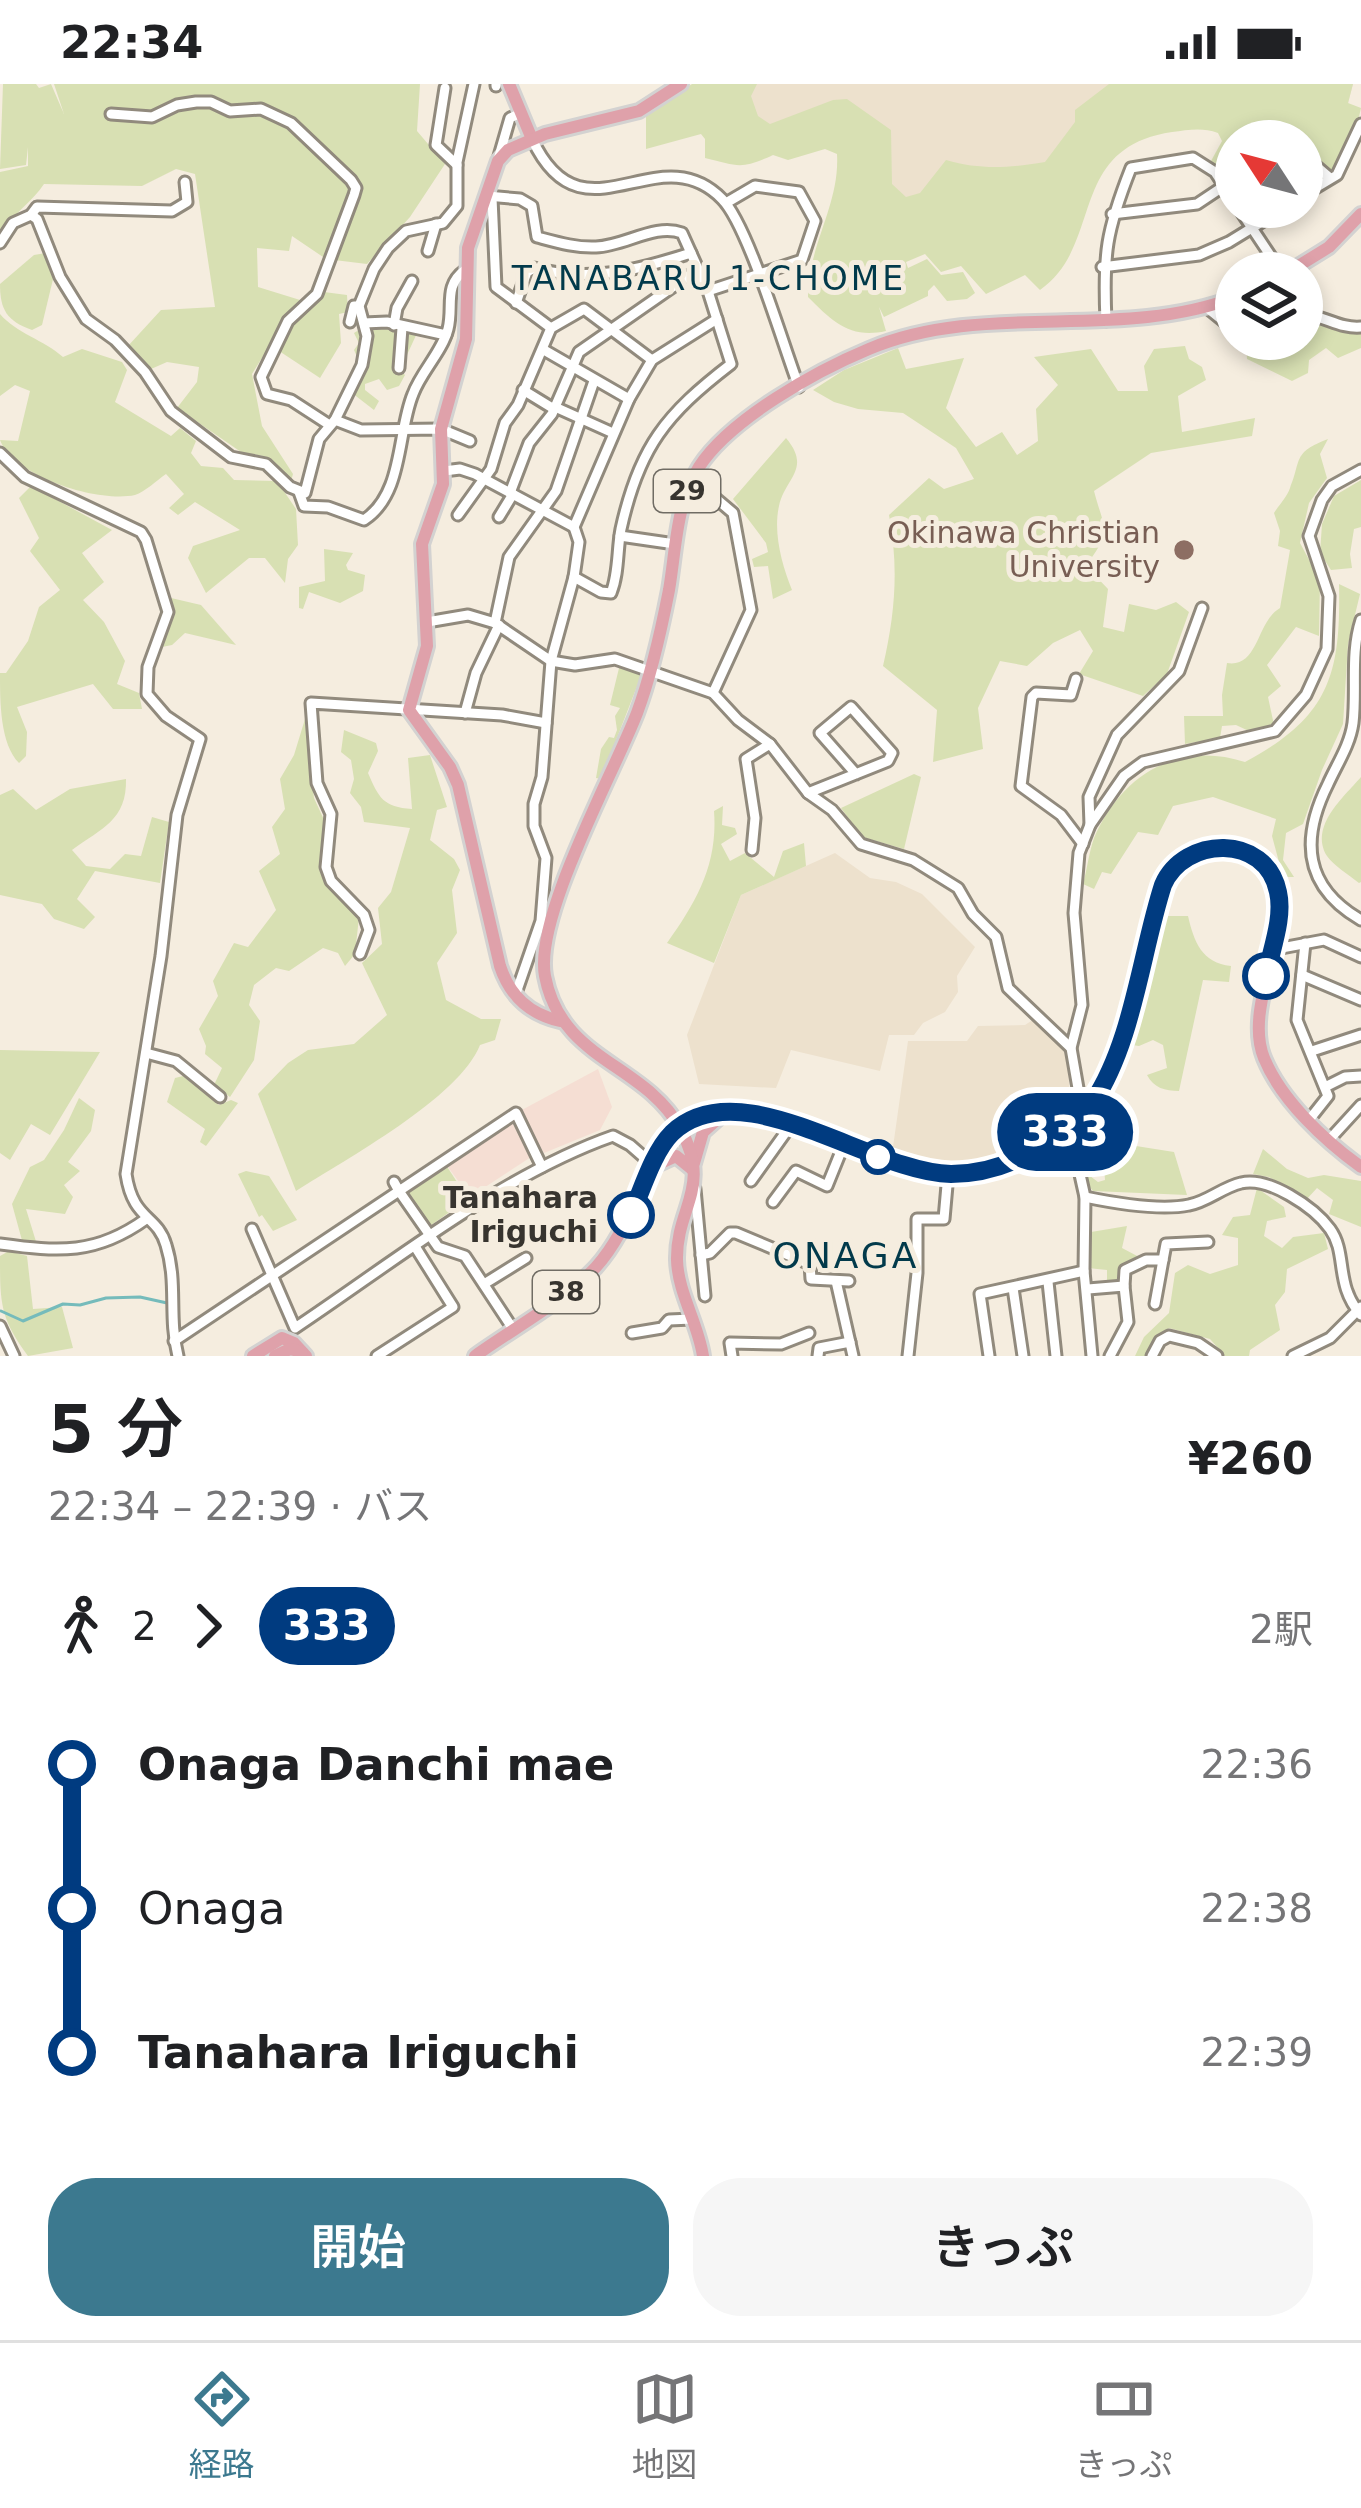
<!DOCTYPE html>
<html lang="ja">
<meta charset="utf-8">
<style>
body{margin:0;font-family:"DejaVu Sans","Noto Sans JP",sans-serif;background:#f6f6f6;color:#202124;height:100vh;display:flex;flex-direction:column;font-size:45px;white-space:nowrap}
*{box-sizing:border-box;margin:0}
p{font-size:39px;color:#757577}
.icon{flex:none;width:66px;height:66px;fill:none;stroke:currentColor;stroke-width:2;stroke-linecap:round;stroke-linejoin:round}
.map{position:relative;height:1272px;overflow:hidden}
.drawer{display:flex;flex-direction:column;background:#fff;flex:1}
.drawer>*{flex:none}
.badge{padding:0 24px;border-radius:39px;font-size:42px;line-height:78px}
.needle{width:78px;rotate:306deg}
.controls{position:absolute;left:1215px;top:36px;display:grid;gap:24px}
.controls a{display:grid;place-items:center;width:108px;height:108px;border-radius:50%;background:#fff;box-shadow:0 6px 18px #0003;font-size:60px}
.map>.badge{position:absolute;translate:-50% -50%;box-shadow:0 0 0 6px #fff}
.legs{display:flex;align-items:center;gap:18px;height:132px;padding:0 48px;font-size:39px}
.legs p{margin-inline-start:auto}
.summary{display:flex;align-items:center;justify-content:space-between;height:204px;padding:0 48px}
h1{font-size:66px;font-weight:600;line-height:90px}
.action{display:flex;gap:24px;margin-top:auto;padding:24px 48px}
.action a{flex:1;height:138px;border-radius:48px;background:#3c798f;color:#fff;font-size:48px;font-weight:600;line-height:138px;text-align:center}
.action a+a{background:#f6f6f6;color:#202124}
ul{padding:0 48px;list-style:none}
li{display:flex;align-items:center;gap:42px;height:144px;font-size:45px}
li i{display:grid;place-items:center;width:18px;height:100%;margin:0 15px;background:currentColor}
li i::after{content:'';width:30px;height:30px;margin:-15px;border:9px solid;border-radius:50%;background:#fff}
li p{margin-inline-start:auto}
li:first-child i{background:linear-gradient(#0000 50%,currentColor 0)}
li:last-child i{background:linear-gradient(currentColor 50%,#0000 0)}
.status{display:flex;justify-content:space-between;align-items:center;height:84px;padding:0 60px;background:#fff;direction:ltr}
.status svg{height:33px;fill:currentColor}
.tabs{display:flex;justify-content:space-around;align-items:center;height:168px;border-top:3px solid #e0e0e0;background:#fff;font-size:33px;color:#757577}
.tabs a{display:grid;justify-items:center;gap:6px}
.tabs .current{color:#3c798f}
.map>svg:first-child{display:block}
.commercial{fill:#f5ded3}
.built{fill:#ede1cd}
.green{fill:#d8e0b3}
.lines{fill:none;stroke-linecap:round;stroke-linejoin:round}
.stream{stroke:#75bbbb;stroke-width:3}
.minor-casing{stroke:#918a7d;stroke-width:15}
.major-casing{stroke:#d3d2d1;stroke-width:18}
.minor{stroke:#fff;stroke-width:9}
.major{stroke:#dfa1aa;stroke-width:12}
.line-1-casing{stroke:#fff;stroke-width:27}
.line-1{stroke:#003b80;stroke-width:18}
.education-dot{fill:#8d6e63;stroke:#f5eddf;stroke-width:4.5}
.stop-1-dot{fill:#fff;stroke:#003b80;stroke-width:6}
.labels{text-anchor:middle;stroke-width:10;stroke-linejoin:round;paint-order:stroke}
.shield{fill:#f5eddf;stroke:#706c64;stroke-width:3}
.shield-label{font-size:27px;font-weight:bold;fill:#37342f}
.education-label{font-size:30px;fill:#785e54;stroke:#f5eddf;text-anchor:end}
.stop-label{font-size:30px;font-weight:bold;fill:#37342f;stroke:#f5eddf;text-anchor:end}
.neighbourhood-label{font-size:33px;letter-spacing:3px;fill:#023a4b;stroke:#f5eddf}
.quarter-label{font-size:36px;letter-spacing:3px;fill:#023a4b;stroke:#f5eddf}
</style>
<div class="status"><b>22:34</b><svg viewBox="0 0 49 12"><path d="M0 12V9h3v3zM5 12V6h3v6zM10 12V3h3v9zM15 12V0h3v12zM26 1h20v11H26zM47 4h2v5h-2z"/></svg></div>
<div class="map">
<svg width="1361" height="1272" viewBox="0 0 1361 1272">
<rect width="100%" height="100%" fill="#f5eddf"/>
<g class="commercial">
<polygon points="598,985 612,1023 600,1046 544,1069 520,1027"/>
<polygon points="510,1035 531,1073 470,1113 445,1079"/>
</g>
<g class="built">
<polygon points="695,0 1353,0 1332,82 1247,10 1211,42 1145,51 1119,64 1028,187 842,89 841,66 709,49"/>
<polygon points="835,769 870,794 896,798 922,810 975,863 957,892 958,908 945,928 923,939 914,951 889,951 880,987 791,966 776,1004 699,1000 687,951 741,811"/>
<polygon points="1034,935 1064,962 1068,972 1070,1030 1034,1055 983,1074 983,1078 936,1080 892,1070 908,957 967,957 978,942 1025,941"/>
</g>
<g class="green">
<path d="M3,0H36L39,4L51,0L64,30L54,0H420L417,47L445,80L410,133L367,180L326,175L292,152L289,167L257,164L258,203L313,220L324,208L347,211L348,228L339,230L341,259L320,294L270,261L252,290L262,342L293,390L291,397L263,372L241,368L177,324L197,298L199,283L167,278L151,285L128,262L161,226L215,223L195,90L176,85L142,102L44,100C32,118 15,128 4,146H0V88L28,82V63L26,81L0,85Z"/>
<path d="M692,0H757L751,12L758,32L770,40L833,16L847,15L891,46L892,100L906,113L920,109L946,76C981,86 1008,84 1045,78L1075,38V26L1109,0H1353L1348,19L1361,24L1355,50L1331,89L1302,68V57H1236V91L1224,98L1211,77L1222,57L1218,49C1202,43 1188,46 1172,48C1066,64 1105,160 1040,206L1025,191L986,210L961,182L941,188L925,170L906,178L908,184L927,175L941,191L963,188L975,209L967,215L947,217L934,201L928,207V212L884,233L879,223L886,247C850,255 833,238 808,213C808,161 840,121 837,70L825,65L788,76L773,71C741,86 738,82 705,74V55L701,50L646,65V32Z"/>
<path d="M46,169L54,191L42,241L32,246C7,237 0,226 0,200L34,171Z"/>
<path d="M0,230C16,249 44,256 63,273L82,265L122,278L127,286L115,318L171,352L180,344L196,357L191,369L201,382L223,384L234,396L277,397L296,425L298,461L288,475L285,499L265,474H249L206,509L188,474L193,462L240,446L195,418L178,431L169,424L184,410L166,390C157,396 145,408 135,411C98,419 14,393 0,356L18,357L30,307L15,301L0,312Z"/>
<path d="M1302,235C1321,235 1339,248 1361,248V264L1338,274L1326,264L1309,276L1308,289L1292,297L1247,275L1246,255H1302Z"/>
<polygon points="384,240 418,247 400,286 405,291 399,302 387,306 379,295 365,300 365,306 379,317 374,326 352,309 352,289 359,277 354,266 359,259 354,249 367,241"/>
<path d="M1185,262L1189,275L1202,283L1206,296L1178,312L1182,348L1255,334L1252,352L1151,369L1094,407C1105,449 1113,444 1086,482L1108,505L1103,543L1124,548L1129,520L1156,526L1176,518L1189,528L1167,590L1143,612L1079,590L1093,567L1080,546L1053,559L1027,582L1000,577L978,624L983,665L933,678L937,626L883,582C895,530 899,484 889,431L929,394L944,405L974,395L956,364L903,329L858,325L834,318L813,306L844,286L898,264L906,285L964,274L946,324L976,363L1002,348L1017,371L1038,357L1036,325L1058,301L1034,273L1091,265L1118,307H1148L1144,282L1154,265Z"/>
<path d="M786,354C812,385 785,394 779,422C773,449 782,481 792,506L773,515L768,482L754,483L752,475L768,468L766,459L733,415Z"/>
<path d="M1328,355L1320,370L1327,394L1309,419L1300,459L1320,496L1319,552L1296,543L1267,581L1281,602L1268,613L1274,641L1253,649L1236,641L1222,642L1220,654L1185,660L1184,632H1223L1222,611L1227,579C1259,584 1256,538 1280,524L1290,466L1278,462L1280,447L1274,429C1279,421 1287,413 1290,404C1302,375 1292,369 1328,355Z"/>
<polygon points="1361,396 1361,443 1354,445 1350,470 1352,484 1331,486 1320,469 1322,440 1334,412"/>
<path d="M31,402L112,446L82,469L104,498L83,516L104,538L125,577L117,600L139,609L142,625H113L93,600L17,623L27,648L26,672L19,679C0,660 0,618 0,589H6L28,557L39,523L60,506L30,467L39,454L19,414Z"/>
<polygon points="324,465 353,469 346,481 348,486 365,491 363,507 340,519 309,508 303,525 299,524 299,503 325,497"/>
<path d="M1339,500L1360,510L1348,560L1343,640L1322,686L1303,740L1286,749L1283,776L1294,793H1283L1272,752L1276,735L1213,713L1173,722L1158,751L1138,748L1111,790L1102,788L1094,805L1083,800C1087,786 1089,768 1094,754C1121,691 1178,656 1245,678C1329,633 1341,591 1339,500Z"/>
<polygon points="171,514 201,521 236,561 185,549 172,561 162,563 174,530"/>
<polygon points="620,580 643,587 601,695 596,694 601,665 609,653 614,654 617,646 615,632 620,624 610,621"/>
<polygon points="305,635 314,714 325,738 327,755 320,781 327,801 351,819 359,833 355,870 345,882 338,869 323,864 289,887 276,884 254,901 249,921 260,937 254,976 230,1013 214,1001 222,984 205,970 206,962 199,945 218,912 213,897 234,859 248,863 276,826 259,787 280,770 272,743 285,725 280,695 294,671"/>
<path d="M344,646L376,659L378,667L368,689C379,714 383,723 412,725L408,674L430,671L447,723L437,726L430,756L454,775L460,786L452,806L457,849L437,879L446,916L481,935H501L495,956L480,961C459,1014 346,1075 296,1107L258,1010L288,979L308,966L354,960L387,931L362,879L382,860L378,824L391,808L410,744L364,738L361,723L350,709L354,695L351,676L341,668Z"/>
<polygon points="914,690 921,693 904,765 862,753 841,724"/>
<path d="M1361,693V798L1359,799C1349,791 1334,782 1327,772C1309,742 1344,713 1361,693Z"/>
<path d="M126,695C127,736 102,744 72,766L86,782L110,785L125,770L141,772L152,733L169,738L160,799L95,787L77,815L95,833L84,845L54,835L42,820L0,811V711L13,705L36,726L70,705Z"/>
<path d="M723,722L722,741L735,744L737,750L721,760L730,777L745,769L774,793L783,767L804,759L806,782L741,811L714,879L667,859C697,817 718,780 714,727Z"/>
<path d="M1161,832H1188C1194,858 1202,879 1231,882L1229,898L1203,896L1179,1007C1165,1007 1154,1004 1147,991L1167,984L1163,961L1153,956L1139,962L1132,961Z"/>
<polygon points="0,966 100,968 50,1051 31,1040 10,1076 0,1069"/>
<polygon points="183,992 219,1021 231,1016 238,1019 206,1062 200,1058 205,1045 167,1018 175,994"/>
<polygon points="79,1014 95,1026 91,1047 68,1078 80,1087 64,1101 73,1113 65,1130 26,1125 38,1164 23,1160 12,1120 30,1083 44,1076 64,1046"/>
<polygon points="1119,1030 1138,1045 1136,1062 1174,1068 1187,1111 1093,1107 1084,1096 1086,1089 1098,1098 1105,1096 1104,1082 1096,1070 1102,1048 1115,1046"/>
<polygon points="1263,1065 1287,1085 1308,1094 1324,1091 1361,1097 1361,1143 1329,1130 1333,1116 1317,1104 1306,1116 1269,1093 1253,1090"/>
<polygon points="446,1081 468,1115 427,1144 403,1108"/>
<polygon points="246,1087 269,1092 297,1136 273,1147 262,1131 259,1133 238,1090"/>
<polygon points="1257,1104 1284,1123 1286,1133 1267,1137 1264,1152 1282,1164 1293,1153 1324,1149 1328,1165 1287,1185 1285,1208 1275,1221 1280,1246 1250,1266 1249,1272 1225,1272 1210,1255 1169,1244 1146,1272 1135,1272 1144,1253 1169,1229 1175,1189 1188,1181 1210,1190 1238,1181 1238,1154 1222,1151 1233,1133 1250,1131"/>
<polygon points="1127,1142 1122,1164 1141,1174 1128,1179 1119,1199 1107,1200 1107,1186 1088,1184 1091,1148"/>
<path d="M9,1167L27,1172L33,1225L62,1223L73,1264L28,1272C0,1234 0,1219 0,1172Z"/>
</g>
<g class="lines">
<polyline class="stream" points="1,1227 23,1237 63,1220 80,1221 106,1214 140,1213 167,1219"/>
<g class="minor-casing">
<g id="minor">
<polyline points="496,0 496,2"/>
<polyline points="445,4 436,61 457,81"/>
<polyline points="111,30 152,33 177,21 196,18 211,18 230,27 261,25 291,39 351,96 356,104 354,111 317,210 288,237 261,293 267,310 291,316 328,340"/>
<path d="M532,55C583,164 657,49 722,115C748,141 783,261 799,303"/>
<polyline points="1302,70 1330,94"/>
<polyline points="499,72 510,34 521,29"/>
<path d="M487,112L520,115L532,122L537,153C556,158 576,164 596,163C625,162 655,139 682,149L708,207L731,280C666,330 639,363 621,445C617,466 619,489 611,509L601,508L574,493"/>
<polyline points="1302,112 1337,91 1361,40"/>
<polyline points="492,114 496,203 551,244"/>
<polyline points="1238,123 1282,189"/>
<polyline points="1112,130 1197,120 1236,94"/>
<polyline points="31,131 37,135 60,193 86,235 115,256 145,288 171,327 231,373 266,380 290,403 305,409 319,355 335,336 362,281 367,252 359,222 374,185 388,164 406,147 443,139 457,122 457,78 474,0"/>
<polyline points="0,159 13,139 31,131 37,123 172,127 187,118 185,98"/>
<polyline points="428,167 436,140"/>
<polyline points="1102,183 1199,171 1229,158 1286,123"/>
<polyline points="708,207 802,176 815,137 799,108 755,102 726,119"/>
<path d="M516,219L527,188L534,184C590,199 638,186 691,169"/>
<polyline points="1206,223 1227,240 1236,240"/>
<path d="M1302,231C1323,230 1338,245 1361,243"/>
<path d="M1106,237C1103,170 1106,147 1131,84L1193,74L1215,88L1236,120"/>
<polyline points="350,238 354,222 359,222"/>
<polyline points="364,239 387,238 446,251"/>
<polyline points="394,241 397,224 412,197"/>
<polyline points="544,266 629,315"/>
<polyline points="399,284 402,244"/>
<polyline points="523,306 554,325"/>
<polyline points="555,323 613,349"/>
<polyline points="335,336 361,346 441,345 470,357"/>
<path d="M0,369L25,393L141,448L146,456L168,528L148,583L147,610L166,632L200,655L177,731L161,872L126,1090C133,1137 157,1130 166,1161C178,1199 168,1232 178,1272"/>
<polyline points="444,387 460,385 475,390 574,443"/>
<polyline points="690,399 707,407 733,429 751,526 713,609"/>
<path d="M299,408L304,422L328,423L364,436C404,410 397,348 413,310C421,288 442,268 448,245C454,222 443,202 465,186"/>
<polyline points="510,409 529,359 552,330 579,268 697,186"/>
<polyline points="458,431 491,385 505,339 518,321 551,244 584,225 652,276"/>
<polyline points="499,433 513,410"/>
<polyline points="620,452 675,460"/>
<path d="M1361,536C1350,570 1357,605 1353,639C1350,661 1337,680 1328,700C1300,756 1304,803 1361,836"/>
<polyline points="427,538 468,531 495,539 551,577 575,581 615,575 713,609 738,636 770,660 808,709 832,726 861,760 913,776 958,804 973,830 996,853 1008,904 1071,964"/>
<polyline points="495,539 509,473 556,407 594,297"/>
<polyline points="1076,595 1071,611 1036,609 1032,613 1021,702 1061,731 1083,760"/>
<polyline points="465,629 476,589 499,541"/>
<polyline points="808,709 888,677 892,669 851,623 820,649 856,690"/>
<polyline points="1090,741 1089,713 1117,651 1179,587 1202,524"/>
<polyline points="752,766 755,734 746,675 770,660"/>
<polyline points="1305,859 1297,936 1328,1012 1309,1036"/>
<polyline points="1271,866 1324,856 1361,873"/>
<polyline points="360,870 369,846 364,831 331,797 326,783 331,730 317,699 311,619 502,631 546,639"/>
<polyline points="1302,891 1361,916"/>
<polyline points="515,912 541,837 546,774 534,742 534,720 542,693 551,577 574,493 579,458 574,443 629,315 652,276 717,235"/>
<polyline points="1312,967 1361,951"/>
<polyline points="146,969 176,977 220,1013"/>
<polyline points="1327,1002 1345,993 1361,992"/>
<polyline points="1329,1056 1361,1021"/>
<polyline points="751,1097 791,1041"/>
<polyline points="394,1098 399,1107 516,1029 542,1083"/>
<polyline points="695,1105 705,1212"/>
<path d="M1085,1113C1114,1119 1160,1127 1189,1121C1207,1118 1223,1103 1241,1099C1268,1092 1314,1123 1330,1145C1348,1170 1334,1200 1361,1231"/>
<polyline points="773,1118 796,1087 827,1102 844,1060"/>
<path d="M252,1145L295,1244C394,1178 502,1091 613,1052L630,1061L654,1082"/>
<path d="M0,1160C59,1168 96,1171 146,1135"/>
<polyline points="701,1171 710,1169 730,1149 736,1149 810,1180 811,1195 849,1197"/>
<polyline points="1163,1176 1166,1160 1208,1158"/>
<polyline points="836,1197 853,1272"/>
<polyline points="1048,1198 1056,1272"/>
<polyline points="484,1200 526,1174"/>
<polyline points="1124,1202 1125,1186 1146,1176 1163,1176 1155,1220"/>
<polyline points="1013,1204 1023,1272"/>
<polyline points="1088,1205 1124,1202 1128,1238 1110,1272"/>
<polyline points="0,1242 14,1272"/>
<polyline points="632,1249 662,1244 669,1236 692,1235"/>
<polyline points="174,1257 399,1107 438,1163 465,1172 513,1245"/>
<polyline points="377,1272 453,1223 416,1164"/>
<polyline points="732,1272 730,1259 781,1260 809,1249"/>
<polyline points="818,1272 819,1264 850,1258"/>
<polyline points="908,1272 917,1189 917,1135 944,1135 948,1090"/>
<polyline points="989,1272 980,1210 1084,1187"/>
<polyline points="1092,1272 1084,1187 1085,1113 1079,1086 1083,1033 1071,964 1082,921 1074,829 1079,769 1090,741 1124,692 1143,678 1275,647 1306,611 1327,565 1329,512 1309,452 1322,416 1332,402 1361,386"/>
<polyline points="1152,1272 1160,1257 1169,1252 1198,1259 1217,1272"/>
<polyline points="1293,1272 1330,1254 1361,1223"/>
</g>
</g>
<g class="major-casing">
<g id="major">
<polyline points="509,0 532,55"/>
<polyline points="1287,189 1329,163 1361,130"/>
<path d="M560,937C529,930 510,912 500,882L458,701L450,683L409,626L427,562L422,460L443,400L441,345L466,255L468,164L498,77L508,66L545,50L639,27L681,0"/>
<polyline points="694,1079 703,1048 721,1032"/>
<polyline points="654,1082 676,1072 692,1085"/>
<polyline points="253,1272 282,1254 294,1259 306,1272"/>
<polyline points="275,1272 290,1265 302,1268"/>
<path d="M475,1272C514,1244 563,1218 596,1183C653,1120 646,1011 757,1030C816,1044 871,1076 931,1087C964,1093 1000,1086 1029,1070C1047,1061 1068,1049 1082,1034C1128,983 1142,867 1163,801C1170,784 1183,769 1202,765C1219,760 1240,764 1254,774C1315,820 1239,913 1264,974C1281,1016 1325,1057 1361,1083"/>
<path d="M703,1272C698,1239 678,1209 677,1176C676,1122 713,1104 680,1044C644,979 561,977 545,892C534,833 613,691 637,629C652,589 661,547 669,506C676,465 676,419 699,383C730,335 816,287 869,265C985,216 1118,258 1236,213"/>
</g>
</g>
<use href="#minor" class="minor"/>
<use href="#major" class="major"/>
</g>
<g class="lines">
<g class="line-1-casing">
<path id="line-1" d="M631,1131C642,1106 653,1068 672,1049C741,984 871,1089 951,1090C981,1090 1012,1080 1038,1065C1060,1053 1080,1039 1093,1018C1133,958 1141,869 1163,801C1184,752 1266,749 1278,808C1284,834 1271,866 1266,892"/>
</g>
<use href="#line-1" class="line-1"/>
</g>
<circle class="education-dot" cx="1184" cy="466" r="12"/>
<g class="stop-1-dot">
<circle cx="1266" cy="892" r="21"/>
<circle cx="878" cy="1073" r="15"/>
<circle cx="631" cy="1131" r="21"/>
</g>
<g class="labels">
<g class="shield">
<rect x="654" y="386" width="66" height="42" rx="9"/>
<rect x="533" y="1187" width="66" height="42" rx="9"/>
</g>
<g class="shield-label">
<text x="687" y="416">29</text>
<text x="566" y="1217">38</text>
</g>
<g class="education-label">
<text x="1160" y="459">Okinawa Christian<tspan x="1160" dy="34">University</tspan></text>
</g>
<g class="stop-label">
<text x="598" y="1124">Tanahara<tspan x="598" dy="34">Iriguchi</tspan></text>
</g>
<g class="neighbourhood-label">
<text x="709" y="206">TANABARU 1-CHOME</text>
</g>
<g class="quarter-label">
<text x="846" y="1184">ONAGA</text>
</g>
</g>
</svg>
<div class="controls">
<a><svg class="needle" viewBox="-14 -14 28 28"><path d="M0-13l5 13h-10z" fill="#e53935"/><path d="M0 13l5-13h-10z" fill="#757577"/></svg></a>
<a><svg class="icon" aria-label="layers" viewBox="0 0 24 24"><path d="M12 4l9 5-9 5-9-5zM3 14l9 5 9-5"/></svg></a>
</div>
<b class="badge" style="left:1065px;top:1048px;background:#003b80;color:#fff">333</b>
</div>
<section class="drawer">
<div class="summary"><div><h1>5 分</h1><p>22:34 – 22:39 · バス</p></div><b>¥260</b></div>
<div class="legs"><svg class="icon" aria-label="walk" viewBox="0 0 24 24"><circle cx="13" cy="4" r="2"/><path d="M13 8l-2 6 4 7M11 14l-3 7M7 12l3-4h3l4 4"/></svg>2<svg class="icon" aria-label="forward" viewBox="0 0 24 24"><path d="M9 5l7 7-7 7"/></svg><b class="badge" style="background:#003b80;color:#fff">333</b><p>2駅</p></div>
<ul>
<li><i style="color:#003b80"></i><b>Onaga Danchi mae</b><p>22:36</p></li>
<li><i style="color:#003b80"></i><span>Onaga</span><p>22:38</p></li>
<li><i style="color:#003b80"></i><b>Tanahara Iriguchi</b><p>22:39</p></li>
</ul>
<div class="action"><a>開始</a><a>きっぷ</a></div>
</section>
<nav class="tabs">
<a class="current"><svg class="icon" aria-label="directions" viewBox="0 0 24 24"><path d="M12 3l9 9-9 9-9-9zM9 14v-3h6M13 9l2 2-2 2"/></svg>経路</a>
<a><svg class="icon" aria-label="map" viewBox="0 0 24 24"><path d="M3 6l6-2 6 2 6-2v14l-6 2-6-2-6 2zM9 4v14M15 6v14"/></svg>地図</a>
<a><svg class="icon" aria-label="tickets" viewBox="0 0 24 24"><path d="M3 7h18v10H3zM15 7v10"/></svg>きっぷ</a>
</nav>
